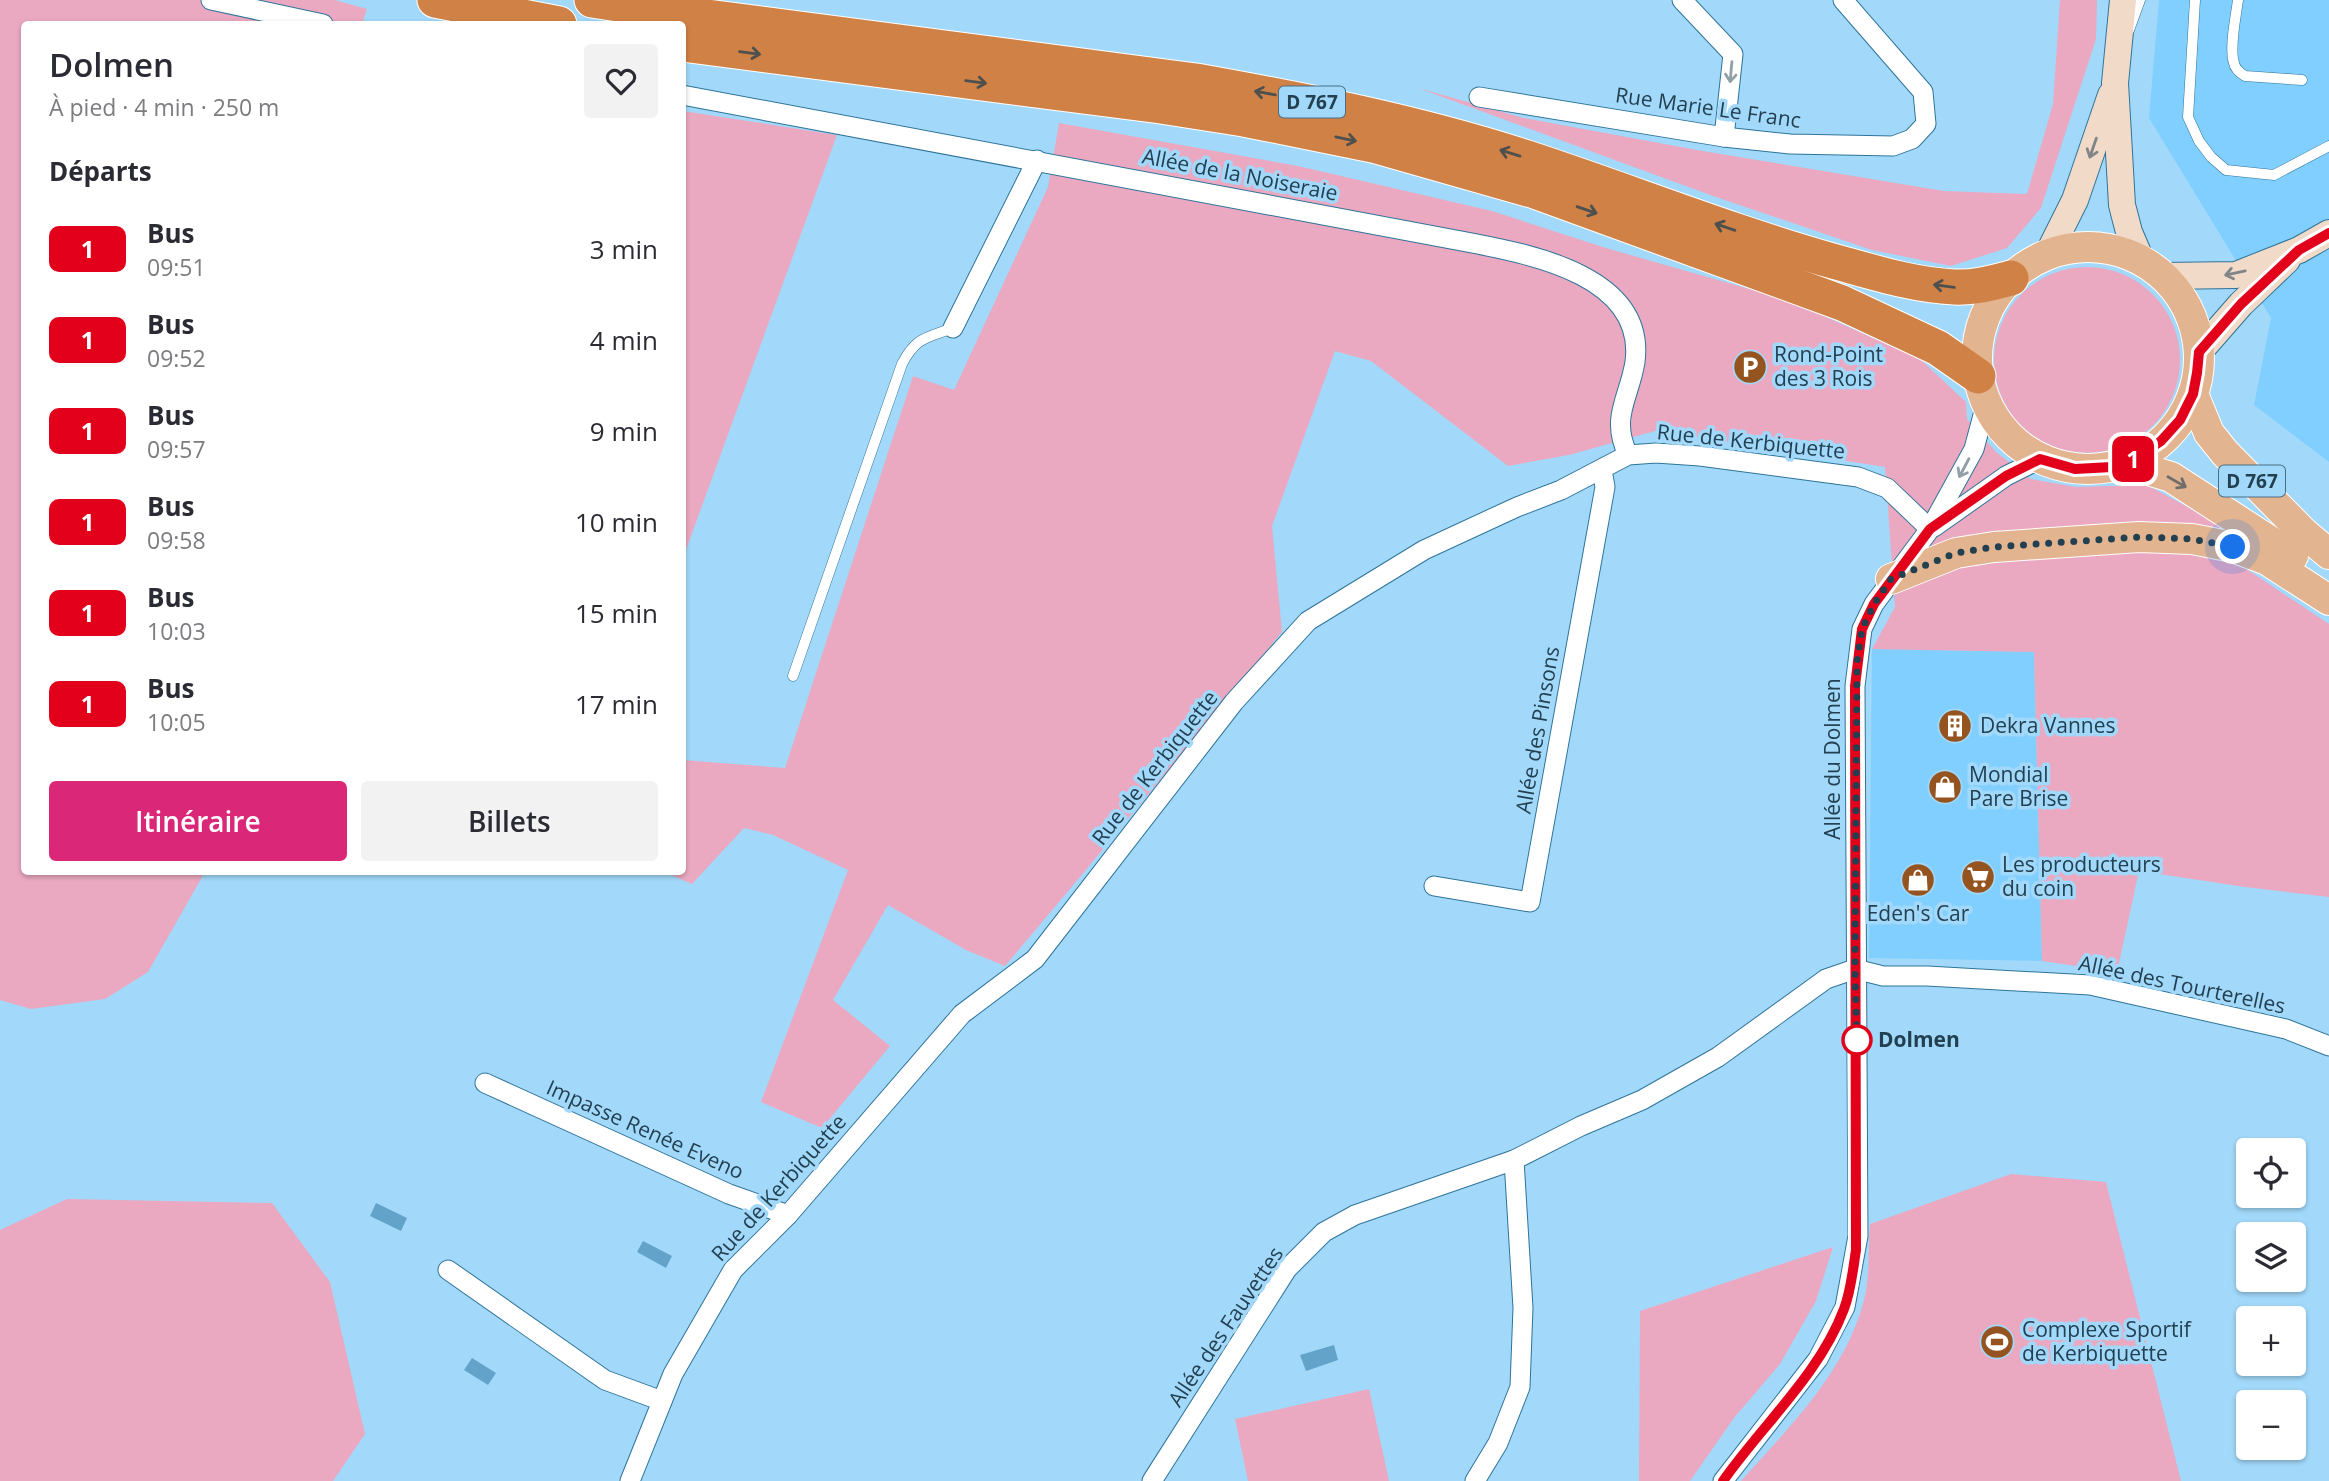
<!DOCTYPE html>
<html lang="fr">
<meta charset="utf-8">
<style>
body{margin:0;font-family:"Open Sans",sans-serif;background:#f2f2f3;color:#2b2b33;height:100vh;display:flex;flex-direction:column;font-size:26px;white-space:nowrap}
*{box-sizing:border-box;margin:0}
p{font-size:23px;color:#7c7c81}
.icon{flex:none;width:38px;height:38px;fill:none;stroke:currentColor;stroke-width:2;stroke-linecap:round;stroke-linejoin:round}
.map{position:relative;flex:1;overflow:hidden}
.sheet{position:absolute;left:21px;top:21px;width:665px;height:854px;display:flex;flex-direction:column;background:#fff;border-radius:7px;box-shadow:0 2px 5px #0004}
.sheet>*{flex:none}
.badge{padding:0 14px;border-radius:10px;font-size:24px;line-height:46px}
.buttons{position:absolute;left:2236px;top:1138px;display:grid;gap:14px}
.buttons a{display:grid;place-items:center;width:70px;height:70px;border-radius:7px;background:#fff;box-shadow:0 2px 5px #0004;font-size:35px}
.you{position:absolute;width:35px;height:35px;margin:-18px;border:5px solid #fff;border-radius:50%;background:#1a73e8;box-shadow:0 0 0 10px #1a73e833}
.map>.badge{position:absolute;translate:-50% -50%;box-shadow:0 0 0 4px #fff}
h2{padding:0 28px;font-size:26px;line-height:63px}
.round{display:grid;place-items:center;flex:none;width:74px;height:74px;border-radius:7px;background:#f2f2f3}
.summary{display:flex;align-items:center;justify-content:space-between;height:119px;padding:0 28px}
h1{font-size:33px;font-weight:600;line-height:52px}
.cta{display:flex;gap:14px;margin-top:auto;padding:14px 28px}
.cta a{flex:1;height:80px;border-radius:7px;background:#db2777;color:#fff;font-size:28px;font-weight:600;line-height:80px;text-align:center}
.cta a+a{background:#f2f2f3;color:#2b2b33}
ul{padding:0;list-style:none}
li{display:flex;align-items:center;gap:21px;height:91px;padding:0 28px}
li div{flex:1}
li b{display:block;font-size:26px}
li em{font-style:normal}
li .badge{min-width:77px;font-weight:700;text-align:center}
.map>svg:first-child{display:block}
.built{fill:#80cffe}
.green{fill:#eaa9c0}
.water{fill:#63a3ca}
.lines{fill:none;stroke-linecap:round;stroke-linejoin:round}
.lane-casing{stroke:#2e749a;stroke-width:11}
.street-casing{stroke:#2e749a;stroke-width:21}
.secondary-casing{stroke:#2e749a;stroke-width:28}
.primary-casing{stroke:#fff;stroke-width:32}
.highway-casing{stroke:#fff;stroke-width:37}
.lane{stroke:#fff;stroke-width:10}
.street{stroke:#fff;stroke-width:19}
.secondary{stroke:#f1dac8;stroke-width:26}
.primary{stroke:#e3b490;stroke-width:30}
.highway{stroke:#d08246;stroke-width:35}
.oneway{stroke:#4e504e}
.oneway2{stroke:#91a0a8}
.oneway3{stroke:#808587}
.oneway4{stroke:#706e6a}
.line-casing{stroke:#fff;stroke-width:16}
.line{stroke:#e2001a;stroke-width:10}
.walk{stroke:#234051;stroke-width:7;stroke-dasharray:0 12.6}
.stop-dot{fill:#fff;stroke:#e2001a;stroke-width:3.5}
.labels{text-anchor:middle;stroke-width:7;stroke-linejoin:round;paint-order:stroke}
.shield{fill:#a2d9fb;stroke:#496e84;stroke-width:2}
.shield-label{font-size:19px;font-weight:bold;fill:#234051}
.street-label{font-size:21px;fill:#234051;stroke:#a2d9fb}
.poi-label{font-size:21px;fill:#234051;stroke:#a2d9fb;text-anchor:start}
.stop-label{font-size:21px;font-weight:bold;fill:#234051;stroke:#a2d9fb;text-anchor:start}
</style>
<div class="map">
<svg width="2329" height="1481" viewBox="0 0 2329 1481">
<rect width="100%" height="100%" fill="#a2d9fb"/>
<g class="built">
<polygon points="2159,0 2329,0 2329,462 2254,405 2271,318 2149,118"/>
<polygon points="1872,649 2034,652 2042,961 1869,958"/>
</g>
<g class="green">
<polygon points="0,0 335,0 367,9 362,24 24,24 24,872 205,872 148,972 105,999 31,1009 0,1000"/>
<polygon points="2060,0 2097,0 2096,39 2041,208 2007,248 1951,266 1872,250 1713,196 1418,88 1524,118 1697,150 1944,191 2027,194 2053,104"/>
<polygon points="683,111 837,135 683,558 682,111"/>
<polygon points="1059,123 1298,166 1492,211 1606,248 1788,300 1920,359 1966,402 1967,419 1996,452 2031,479 2076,487 2147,485 2210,519 2240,543 2248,570 2329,624 2329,897 2245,887 2139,871 2117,972 2042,961 2034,652 1872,649 1895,607 1885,467 1655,431 1569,455 1508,466 1371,361 1335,351 1272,526 1282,632 1085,871 1005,966 966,950 888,905 833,1000 890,1046 822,1128 761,1102 848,870 773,835 744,828 692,884 664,872 682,872 683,760 785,768 913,376 954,390 1048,187"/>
<circle cx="2087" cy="360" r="93"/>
<path d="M2011,1174L2106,1182L2181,1481H1741C1790,1426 1845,1373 1864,1300C1870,1276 1868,1249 1870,1224Z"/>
<polygon points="67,1199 272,1203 330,1282 365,1434 333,1481 0,1481 0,1230"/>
<polygon points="1833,1247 1816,1301 1780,1364 1734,1418 1690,1481 1639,1481 1640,1311"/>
<polygon points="1369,1389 1389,1481 1248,1481 1235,1419"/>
</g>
<g class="water">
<polygon points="376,1203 407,1218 401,1231 370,1216"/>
<polygon points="643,1241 672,1256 666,1268 637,1252"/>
<polygon points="1334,1345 1338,1360 1306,1371 1300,1355"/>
<polygon points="472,1358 496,1373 488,1385 464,1370"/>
</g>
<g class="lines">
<g class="lane-casing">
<g id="lane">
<polyline points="2195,0 2188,117 2199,141 2211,157 2226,170 2274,175 2329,146"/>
<path d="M2238,0C2236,16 2229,48 2234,63C2235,69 2240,73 2245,76L2302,80"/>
<polyline points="2129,30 2140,0"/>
<path d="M793,676L902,364C916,337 926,338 953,328"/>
</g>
</g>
<g class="street-casing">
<g id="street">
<polyline points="211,0 323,24"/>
<polyline points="1682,0 1733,54 1724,137"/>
<path d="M682,95L1472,243C1534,255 1646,277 1635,362C1629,399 1610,417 1628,455"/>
<polyline points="1479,97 1724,137 1790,144 1893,146 1912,139 1926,124 1923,92 1843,0"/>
<polyline points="953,328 1037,160"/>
<polyline points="1934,527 2006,476 2040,459"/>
<polyline points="1434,886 1530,902 1605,487 1602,470"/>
<polyline points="1855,969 1883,976 1927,976 2090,985 2286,1029 2329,1046"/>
<polyline points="485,1083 729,1194 788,1215"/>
<polyline points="448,1270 605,1380 662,1401"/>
<polyline points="630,1481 673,1374 733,1270 788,1215 962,1014 1035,959 1234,702 1308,621 1424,550 1517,507 1561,490 1628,455 1656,453 1700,456 1858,477 1887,488 1930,529"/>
<polyline points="1152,1481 1287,1269 1324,1232 1355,1215 1514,1160 1581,1126 1642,1100 1718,1057 1826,979 1855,969"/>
<polyline points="1475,1481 1498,1443 1520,1387 1523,1308 1514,1160"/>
<polyline points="1723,1481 1818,1359 1845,1307 1858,1236 1855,686 1862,629 1874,604 1930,529 1974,449 1986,404"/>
</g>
</g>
<g class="secondary-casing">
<g id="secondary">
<polyline points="2123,0 2115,83 2122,205 2129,232 2141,260"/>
<polyline points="2048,254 2075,200 2111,95"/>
<polyline points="2163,276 2236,275 2299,250 2329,233"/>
<polyline points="2199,352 2241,304 2287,260"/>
</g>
</g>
<g class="primary-casing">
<g id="primary">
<circle cx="2088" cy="358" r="111"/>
<polyline points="2193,394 2209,433 2225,453 2304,533 2329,554"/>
<polyline points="2115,467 2145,469 2171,477 2293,556"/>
<polyline points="1891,579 1956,553 1994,547 2139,537 2192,539 2233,547 2267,560 2329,600"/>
</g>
</g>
<g class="highway-casing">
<g id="highway">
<polyline points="435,0 559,24"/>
<path d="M592,0L684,14L1196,81C1308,101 1419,123 1527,158C1628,191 1727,231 1829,260C1870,271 1911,285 1954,287C1974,288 1992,283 2011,278"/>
<polyline points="682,44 1161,106 1244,119 1373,145 1535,191 1842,303 1938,348 1978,376"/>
</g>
</g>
<use href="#lane" class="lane"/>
<use href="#street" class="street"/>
<use href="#secondary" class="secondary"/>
<use href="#primary" class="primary"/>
<use href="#highway" class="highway"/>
</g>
<defs><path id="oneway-shaft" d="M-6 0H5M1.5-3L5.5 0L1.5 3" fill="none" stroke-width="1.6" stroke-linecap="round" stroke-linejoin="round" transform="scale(1.75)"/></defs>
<g class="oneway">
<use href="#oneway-shaft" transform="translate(750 53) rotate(7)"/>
<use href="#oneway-shaft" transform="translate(976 82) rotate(7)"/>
<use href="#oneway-shaft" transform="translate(1265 93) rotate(-170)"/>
<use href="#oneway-shaft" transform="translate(1346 139) rotate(12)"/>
<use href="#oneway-shaft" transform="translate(1510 153) rotate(-163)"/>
<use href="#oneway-shaft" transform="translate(1587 210) rotate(19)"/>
<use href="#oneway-shaft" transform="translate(1725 227) rotate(-161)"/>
<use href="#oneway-shaft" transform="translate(1944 286) rotate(-172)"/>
</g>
<g class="oneway2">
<use href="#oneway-shaft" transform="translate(1731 72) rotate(95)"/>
<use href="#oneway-shaft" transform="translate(1964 468) rotate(118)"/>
</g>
<g class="oneway3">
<use href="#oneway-shaft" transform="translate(2093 148) rotate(109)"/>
<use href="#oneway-shaft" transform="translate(2235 273) rotate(168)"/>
</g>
<use class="oneway4" href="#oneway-shaft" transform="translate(2177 482) rotate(30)"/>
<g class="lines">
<g class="line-casing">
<path id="line" d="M1723,1481C1763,1424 1819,1375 1844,1309C1851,1291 1853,1269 1856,1250L1855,686L1862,629L1874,604L1930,529L2006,476L2040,459L2075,469L2112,467L2138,457L2161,441L2180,420L2193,394L2197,373L2199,352L2241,304L2299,250L2329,233"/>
</g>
<use href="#line" class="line"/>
<polyline class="walk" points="1857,1040 1857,1045 1855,970 1857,662 1862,629 1874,604 1891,579 1956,553 1994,547 2139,537 2192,539 2233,547"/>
</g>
<defs>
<g id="parking-disc" transform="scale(1.75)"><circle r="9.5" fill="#95541f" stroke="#a2d9fb"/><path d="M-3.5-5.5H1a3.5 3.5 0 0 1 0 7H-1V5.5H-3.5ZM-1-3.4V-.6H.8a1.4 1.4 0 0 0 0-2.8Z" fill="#fff"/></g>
<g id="building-disc" transform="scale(1.75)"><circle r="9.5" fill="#95541f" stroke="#a2d9fb"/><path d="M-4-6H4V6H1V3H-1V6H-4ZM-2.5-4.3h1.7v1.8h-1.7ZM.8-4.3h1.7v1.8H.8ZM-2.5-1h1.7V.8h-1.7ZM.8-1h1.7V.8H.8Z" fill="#fff"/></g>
<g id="shop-disc" transform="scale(1.75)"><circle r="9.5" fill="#95541f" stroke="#a2d9fb"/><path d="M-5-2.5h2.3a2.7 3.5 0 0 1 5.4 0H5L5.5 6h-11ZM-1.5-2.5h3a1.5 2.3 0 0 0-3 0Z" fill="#fff"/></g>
<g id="supermarket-disc" transform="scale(1.75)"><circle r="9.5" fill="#95541f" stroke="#a2d9fb"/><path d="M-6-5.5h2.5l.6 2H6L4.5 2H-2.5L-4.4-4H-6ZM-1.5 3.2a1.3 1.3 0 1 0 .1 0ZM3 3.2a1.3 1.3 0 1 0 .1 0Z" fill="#fff"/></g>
<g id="stadium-disc" transform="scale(1.75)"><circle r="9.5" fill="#95541f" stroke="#a2d9fb"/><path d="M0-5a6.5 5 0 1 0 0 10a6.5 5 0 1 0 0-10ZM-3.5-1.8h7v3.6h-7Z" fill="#fff"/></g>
</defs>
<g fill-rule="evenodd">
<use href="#parking-disc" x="1750" y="367"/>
<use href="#building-disc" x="1955" y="726"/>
<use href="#shop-disc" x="1945" y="787"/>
<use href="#supermarket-disc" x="1978" y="877"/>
<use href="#shop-disc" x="1918" y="880"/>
<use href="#stadium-disc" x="1997" y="1342"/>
</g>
<circle class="stop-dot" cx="1857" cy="1040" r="14"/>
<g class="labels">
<g class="shield">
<rect x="1279" y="86.5" width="66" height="31" rx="5"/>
<rect x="2219" y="465.5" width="66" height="31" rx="5"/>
</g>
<g class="shield-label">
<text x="1312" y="109">D 767</text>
<text x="2252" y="488">D 767</text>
</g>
<g class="street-label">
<text transform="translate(1708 108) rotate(8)" y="7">Rue Marie Le Franc</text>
<text transform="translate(1240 175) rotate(11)" y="7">Allée de la Noiseraie</text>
<text transform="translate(1751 442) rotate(6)" y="7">Rue de Kerbiquette</text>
<text transform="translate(1538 730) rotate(-80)" y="7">Allée des Pinsons</text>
<text transform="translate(1833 759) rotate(-90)" y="7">Allée du Dolmen</text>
<text transform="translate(1155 768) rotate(-52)" y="7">Rue de Kerbiquette</text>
<text transform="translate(2182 985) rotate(12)" y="7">Allée des Tourterelles</text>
<text transform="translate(645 1130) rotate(24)" y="7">Impasse Renée Eveno</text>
<text transform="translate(779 1188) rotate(-48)" y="7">Rue de Kerbiquette</text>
<text transform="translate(1226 1327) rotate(-56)" y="7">Allée des Fauvettes</text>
</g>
<g class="poi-label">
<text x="1774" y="362">Rond-Point<tspan x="1774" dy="24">des 3 Rois</tspan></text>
<text x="1980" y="733">Dekra Vannes</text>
<text x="1969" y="782">Mondial<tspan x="1969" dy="24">Pare Brise</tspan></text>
<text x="2002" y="872">Les producteurs<tspan x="2002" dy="24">du coin</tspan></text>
<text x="1918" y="921" text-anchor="middle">Eden's Car</text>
<text x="2022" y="1337">Complexe Sportif<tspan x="2022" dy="24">de Kerbiquette</tspan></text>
</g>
<g class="stop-label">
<text x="1878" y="1047">Dolmen</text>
</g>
</g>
</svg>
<div class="buttons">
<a><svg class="icon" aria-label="locate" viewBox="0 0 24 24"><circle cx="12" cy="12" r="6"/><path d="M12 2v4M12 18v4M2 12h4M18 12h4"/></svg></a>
<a><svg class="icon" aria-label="layers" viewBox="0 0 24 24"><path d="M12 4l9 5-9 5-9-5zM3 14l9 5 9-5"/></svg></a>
<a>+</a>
<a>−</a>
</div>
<div class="you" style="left:2233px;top:547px"></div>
<b class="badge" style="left:2133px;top:459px;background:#e2001a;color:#fff">1</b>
<section class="sheet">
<div class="summary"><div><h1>Dolmen</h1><p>À pied · 4 min · 250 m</p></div><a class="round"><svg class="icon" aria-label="heart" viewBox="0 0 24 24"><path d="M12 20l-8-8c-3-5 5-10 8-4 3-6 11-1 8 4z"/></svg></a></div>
<h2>Départs</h2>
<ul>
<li><span class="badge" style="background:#e2001a;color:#fff">1</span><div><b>Bus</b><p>09:51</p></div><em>3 min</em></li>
<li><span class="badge" style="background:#e2001a;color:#fff">1</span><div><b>Bus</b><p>09:52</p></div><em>4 min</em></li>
<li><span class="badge" style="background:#e2001a;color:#fff">1</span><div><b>Bus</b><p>09:57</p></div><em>9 min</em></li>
<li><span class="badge" style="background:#e2001a;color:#fff">1</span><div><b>Bus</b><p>09:58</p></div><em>10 min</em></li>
<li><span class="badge" style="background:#e2001a;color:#fff">1</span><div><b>Bus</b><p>10:03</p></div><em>15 min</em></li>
<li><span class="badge" style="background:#e2001a;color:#fff">1</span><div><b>Bus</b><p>10:05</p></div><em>17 min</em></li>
</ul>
<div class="cta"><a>Itinéraire</a><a>Billets</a></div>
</section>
</div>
